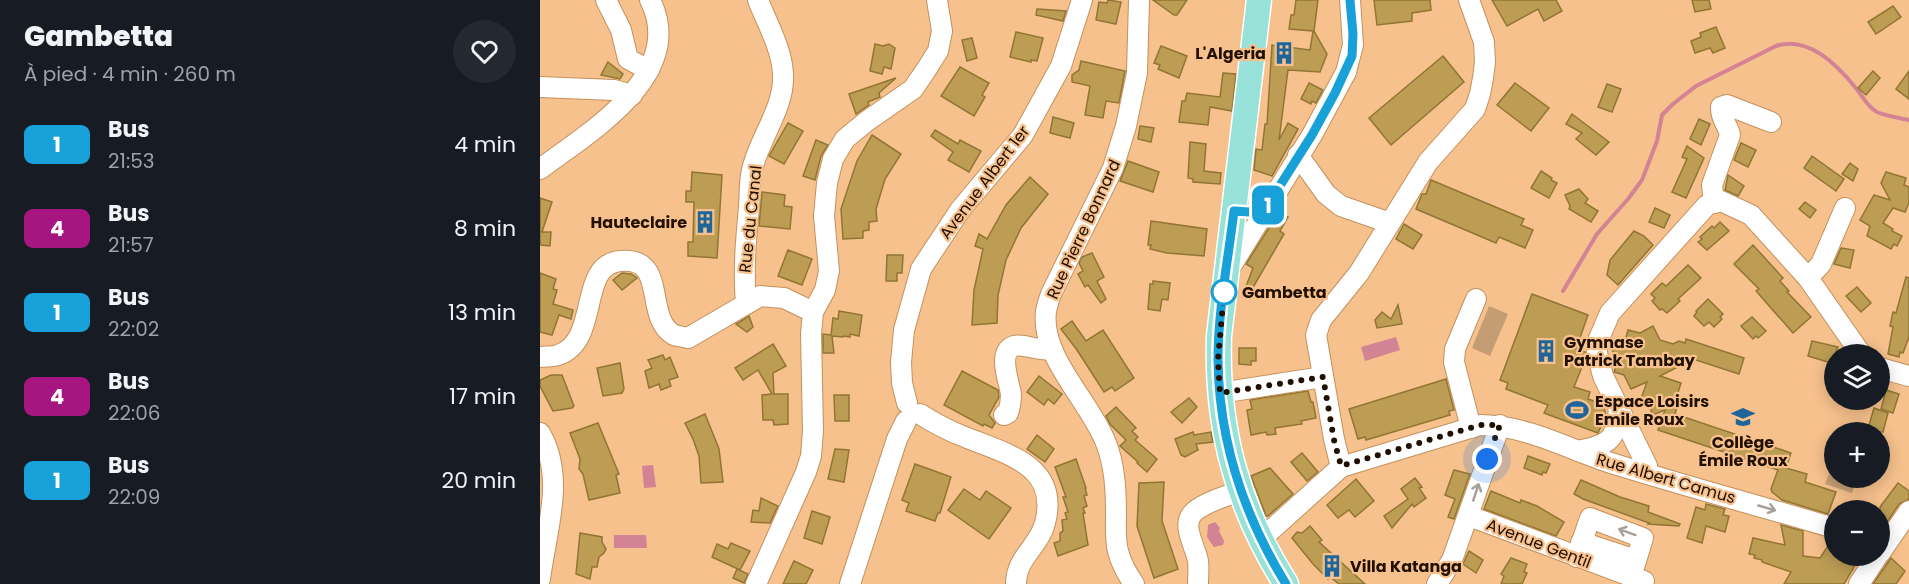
<!DOCTYPE html>
<html lang="fr">
<meta charset="utf-8">
<style>
body{margin:0;font-family:Poppins,sans-serif;background:#242831;color:#f1f3f6;height:100vh;display:flex;flex-direction:column;font-size:22px;white-space:nowrap}
*{box-sizing:border-box;margin:0}
p{font-size:20px;color:#9ea1a6}
.icon{flex:none;width:33px;height:33px;fill:none;stroke:currentColor;stroke-width:2;stroke-linecap:round;stroke-linejoin:round}
.map{position:relative;flex:1;overflow:hidden}
.drawer{display:flex;flex-direction:column;background:#171b24;width:540px}
.drawer>*{flex:none}
.badge{padding:0 12px;border-radius:9px;font-size:21px;line-height:39px}
.buttons{position:absolute;left:1284px;top:344px;display:grid;gap:12px}
.buttons a{display:grid;place-items:center;width:66px;height:66px;border-radius:50%;background:#171b24;box-shadow:0 3px 15px #0003;font-size:30px}
.you{position:absolute;width:30px;height:30px;margin:-15px;border:4px solid #fff;border-radius:50%;background:#1a73e8;box-shadow:0 0 0 9px #1a73e833}
.map>.badge{position:absolute;translate:-50% -50%;box-shadow:0 0 0 3px #fff}
.round{display:grid;place-items:center;flex:none;width:63px;height:63px;border-radius:32px;background:#242831}
.overview{display:flex;align-items:center;justify-content:space-between;height:102px;padding:0 24px}
h1{font-size:28px;font-weight:800;line-height:45px}
ul{padding:0;list-style:none}
li{display:flex;align-items:center;gap:18px;height:84px;padding:0 24px}
li div{flex:1}
li b{display:block;font-size:22px}
li em{font-style:normal}
li .badge{min-width:66px;font-weight:700;text-align:center}
main{display:flex;flex:1;min-height:0}
.map>svg:first-child{display:block}
.green{fill:#c59d75}
.water{fill:#d28394}
.lines{fill:none;stroke-linecap:round;stroke-linejoin:round}
.stream{stroke:#d28394;stroke-width:4}
.building{fill:#bd9d54;stroke:#917533;stroke-width:1.5}
.minor-casing{stroke:#c3915d;stroke-width:22}
.major-casing{stroke:#fff;stroke-width:27}
.minor{stroke:#fff;stroke-width:20}
.major{stroke:#98e2da;stroke-width:24}
.oneway{stroke:#a69f99}
.line-casing{stroke:#fff;stroke-width:14}
.line{stroke:#18a0d8;stroke-width:9}
.walk{stroke:#210f00;stroke-width:6;stroke-dasharray:0 10.8}
.stop-dot{fill:#fff;stroke:#18a0d8;stroke-width:3}
.labels{text-anchor:middle;stroke-width:4.5;stroke-linejoin:round;paint-order:stroke}
.poi-label{font-size:16px;font-weight:bold;fill:#210f00;stroke:#f6c18c;text-anchor:start}
.street-label{font-size:16px;fill:#210f00;stroke:#f6c18c}
.stop-label{font-size:16px;font-weight:bold;fill:#210f00;stroke:#f6c18c;text-anchor:start}
</style>
<main>
<section class="drawer">
<div class="overview"><div><h1>Gambetta</h1><p>À pied · 4 min · 260 m</p></div><a class="round"><svg class="icon" aria-label="heart" viewBox="0 0 24 24"><path d="M12 20l-8-8c-3-5 5-10 8-4 3-6 11-1 8 4z"/></svg></a></div>
<ul>
<li><span class="badge" style="background:#18a0d8;color:#fff">1</span><div><b>Bus</b><p>21:53</p></div><em>4 min</em></li>
<li><span class="badge" style="background:#a61580;color:#fff">4</span><div><b>Bus</b><p>21:57</p></div><em>8 min</em></li>
<li><span class="badge" style="background:#18a0d8;color:#fff">1</span><div><b>Bus</b><p>22:02</p></div><em>13 min</em></li>
<li><span class="badge" style="background:#a61580;color:#fff">4</span><div><b>Bus</b><p>22:06</p></div><em>17 min</em></li>
<li><span class="badge" style="background:#18a0d8;color:#fff">1</span><div><b>Bus</b><p>22:09</p></div><em>20 min</em></li>
</ul>
</section>
<div class="map">
<svg width="1369" height="584" viewBox="0 0 1369 584">
<rect width="100%" height="100%" fill="#f6c18c"/>
<g class="green">
<polygon points="949,306 968,314 950,356 932,348"/>
<polygon points="1289,474 1316,482 1312,493 1285,484"/>
</g>
<g class="water">
<polygon points="856,337 860,350 825,361 821,347"/>
<polygon points="113,465 116,487 104,488 102,466"/>
<polygon points="675,522 680,528 679,531 684,541 683,545 674,547 667,537 668,525"/>
<polygon points="74,535 106,535 107,548 74,548"/>
</g>
<g class="lines">
<path class="stream" d="M1023,291L1057,234L1088,199L1102,180L1117,141L1122,115L1133,104L1156,86L1236,46C1268,35 1297,65 1315,87C1322,95 1327,107 1337,112C1346,116 1359,118 1369,120"/>
</g>
<g class="building">
<polygon points="568,0 581,2 576,24 556,20 559,2 567,3"/>
<polygon points="613,0 647,0 637,15 634,15"/>
<polygon points="756,0 778,0 774,31 787,54 780,72 748,70 739,140 748,123 758,129 732,176 714,170 716,149 722,150 725,124 727,124 732,45 770,50 773,31 749,29 751,15 754,15"/>
<polygon points="834,0 890,0 891,10 872,13 872,21 837,25"/>
<polygon points="952,0 1016,0 1022,11 1004,21 998,9 967,26"/>
<polygon points="1152,0 1169,0 1171,9 1155,12"/>
<polygon points="1353,6 1361,17 1336,34 1328,22"/>
<polygon points="497,9 526,11 523,21 496,15"/>
<polygon points="1176,27 1185,48 1173,53 1170,48 1155,53 1151,41 1161,37 1160,33"/>
<polygon points="476,32 503,38 497,61 491,60 491,62 470,57"/>
<polygon points="432,38 437,58 427,61 422,40"/>
<polygon points="335,44 343,46 349,44 355,48 351,69 344,67 342,74 330,71"/>
<polygon points="621,46 647,56 639,78 618,69 620,65 614,63"/>
<polygon points="903,56 924,82 851,145 829,118"/>
<polygon points="541,61 585,71 579,103 566,101 563,118 545,115 550,86 532,82 532,75 539,70"/>
<polygon points="68,62 83,74 80,79 61,75"/>
<polygon points="420,67 449,83 442,95 445,97 434,116 401,96"/>
<polygon points="1333,71 1340,78 1326,95 1318,88"/>
<polygon points="1369,71 1369,99 1356,89"/>
<polygon points="683,73 696,74 692,111 670,107 668,125 639,122 642,101 645,101 647,93 680,97"/>
<polygon points="356,78 339,93 340,97 328,102 329,105 316,114 309,94"/>
<polygon points="769,83 783,90 776,103 772,101 771,104 761,99"/>
<polygon points="975,83 1009,108 991,131 957,105"/>
<polygon points="1067,84 1081,89 1072,112 1058,107"/>
<polygon points="1032,114 1069,142 1056,155 1036,139 1042,133 1026,124"/>
<polygon points="513,117 534,123 530,138 510,133"/>
<polygon points="1159,119 1170,124 1161,145 1150,139"/>
<polygon points="248,123 263,131 244,164 229,156"/>
<polygon points="600,126 614,128 611,142 598,139"/>
<polygon points="395,130 418,144 420,140 441,151 429,172 408,160 413,152 391,136"/>
<polygon points="332,135 361,154 345,179 336,209 337,221 329,222 329,230 323,231 323,238 303,239 301,209 317,161"/>
<polygon points="276,140 288,145 281,156 275,180 263,176"/>
<polygon points="650,142 666,144 664,171 681,173 680,184 653,182 653,179 648,178"/>
<polygon points="1201,143 1216,150 1208,167 1194,160"/>
<polygon points="1147,146 1164,158 1146,198 1132,192 1147,159 1142,157"/>
<polygon points="1272,156 1304,179 1296,191 1264,168"/>
<polygon points="588,161 619,172 613,192 580,181"/>
<polygon points="1310,163 1318,169 1313,181 1302,174"/>
<polygon points="1001,171 1012,178 1011,180 1017,183 1009,198 991,188"/>
<polygon points="152,172 182,175 177,258 148,256 148,242 153,242 154,202 146,202 146,191 151,191"/>
<polygon points="1346,172 1366,178 1364,185 1369,187 1369,203 1365,212 1353,208 1343,223 1353,229 1352,231 1362,236 1357,246 1354,244 1351,249 1327,236 1330,226 1320,220 1334,195 1350,200 1341,183"/>
<polygon points="1188,175 1204,186 1198,196 1185,190"/>
<polygon points="490,177 508,194 481,228 466,260 458,295 457,323 432,325 434,290 443,249 435,246 439,234 447,239 466,205"/>
<polygon points="891,180 984,219 981,225 993,230 985,248 959,237 956,243 876,209 882,194 886,194"/>
<polygon points="1039,189 1048,199 1045,203 1058,211 1051,222 1029,209 1030,206 1025,195"/>
<polygon points="222,192 245,195 244,206 252,207 250,229 219,226"/>
<polygon points="0,198 12,202 2,232 11,232 10,246 0,245"/>
<polygon points="1265,202 1276,210 1270,218 1259,209"/>
<polygon points="1115,208 1130,215 1124,228 1109,222"/>
<polygon points="739,212 748,217 740,231 744,234 708,296 703,294 713,268 706,264"/>
<polygon points="611,221 667,229 664,256 627,253 610,249 611,245 608,245"/>
<polygon points="1180,222 1189,231 1167,250 1158,242 1162,239 1160,237 1172,226 1174,228"/>
<polygon points="864,224 882,235 873,249 856,239"/>
<polygon points="1094,231 1104,236 1113,245 1078,285 1067,275 1070,260"/>
<polygon points="1213,245 1243,278 1240,281 1249,291 1247,292 1271,317 1253,333 1216,291 1219,289 1194,264"/>
<polygon points="1301,248 1314,250 1310,268 1294,264"/>
<polygon points="248,250 272,259 262,285 238,276"/>
<polygon points="552,253 564,277 557,281 566,299 561,303 548,285 545,287 538,274 543,271 539,263 542,257"/>
<polygon points="347,255 363,255 362,273 357,273 357,281 346,281"/>
<polygon points="1148,265 1161,278 1138,299 1140,301 1127,313 1122,309 1120,310 1112,301 1115,298 1111,294 1122,283 1126,286"/>
<polygon points="0,273 16,279 13,289 17,290 13,304 33,310 31,319 19,315 12,335 0,332"/>
<polygon points="82,273 91,274 97,278 82,290 73,280"/>
<polygon points="1366,277 1369,278 1369,337 1363,353 1360,352 1359,357 1348,354 1353,327 1350,326 1353,312 1356,313"/>
<polygon points="613,281 630,283 628,300 622,299 620,311 608,309 610,284 613,284"/>
<polygon points="1317,287 1331,303 1321,312 1306,296"/>
<polygon points="992,294 1048,315 1036,349 1045,352 1046,357 1034,387 1050,392 1048,399 1063,404 1066,415 1058,433 1004,413 1008,405 966,389 968,383 960,380"/>
<polygon points="1168,299 1183,314 1180,317 1182,319 1174,327 1169,322 1164,326 1154,316 1157,312 1156,311"/>
<polygon points="858,305 862,324 837,328 835,320 842,312 851,319"/>
<polygon points="299,311 322,315 319,336 310,334 310,337 304,336 303,337 292,336 294,353 283,353 283,334 291,335 293,318 298,319"/>
<polygon points="209,316 213,327 207,332 196,324"/>
<polygon points="1212,317 1226,331 1218,338 1216,336 1213,339 1201,326"/>
<polygon points="532,321 546,341 563,330 594,378 575,391 572,387 564,392 537,350 521,329"/>
<polygon points="1113,326 1120,340 1133,344 1139,341 1145,343 1146,339 1204,358 1199,374 1153,359 1120,376 1141,383 1136,399 1138,404 1135,414 1251,453 1246,468 1267,474 1265,482 1296,492 1288,514 1242,500 1232,492 1231,489 1238,470 1118,430 1125,410 1113,415 1110,408 1099,404 1107,382 1091,389 1084,375 1074,372 1078,361 1071,348 1085,341 1088,330 1100,333"/>
<polygon points="1272,341 1298,347 1291,363 1268,356"/>
<polygon points="233,344 246,366 233,373 234,394 248,394 248,424 234,425 233,420 223,420 222,395 232,394 218,370 203,380 195,368"/>
<polygon points="699,348 716,348 716,361 711,361 711,365 699,364"/>
<polygon points="123,355 125,360 130,357 138,377 129,380 131,386 121,390 119,384 109,388 105,371 112,368 108,360"/>
<polygon points="80,363 84,389 82,393 63,396 57,368"/>
<polygon points="422,371 458,390 459,397 449,415 455,423 452,428 444,424 443,426 404,405"/>
<polygon points="11,375 22,375 34,406 32,408 13,411 0,386 0,380"/>
<polygon points="499,376 522,394 514,404 508,399 504,405 487,392"/>
<polygon points="906,379 914,410 909,411 910,415 826,440 825,437 818,439 809,409"/>
<polygon points="1346,390 1359,394 1353,413 1341,409"/>
<polygon points="768,391 771,402 773,402 776,418 761,421 762,424 735,428 736,434 727,435 726,432 711,435 707,410 712,409 710,400"/>
<polygon points="294,395 309,395 309,421 295,421"/>
<polygon points="649,398 657,407 642,423 631,412"/>
<polygon points="576,407 596,428 592,431 598,437 595,440 617,459 607,472 597,463 598,462 580,446 586,440 570,424 566,416"/>
<polygon points="1334,408 1348,413 1343,432 1327,432"/>
<polygon points="165,414 179,449 183,482 161,483 159,456 153,439 145,423"/>
<polygon points="58,423 79,474 76,475 80,493 49,500 43,474 39,469 40,459 30,433"/>
<polygon points="653,432 654,435 671,432 673,442 656,444 658,450 645,457 641,455 635,439"/>
<polygon points="497,435 514,449 505,462 487,449"/>
<polygon points="295,449 309,450 304,482 288,479"/>
<polygon points="762,453 778,472 767,481 751,462"/>
<polygon points="988,456 1010,464 1006,473 1003,472 1002,475 984,468"/>
<polygon points="536,459 546,488 545,488 547,495 544,496 547,506 543,508 545,513 543,513 548,545 518,556 514,543 520,541 520,533 523,531 522,520 527,519 525,513 528,512 523,497 526,497 515,467"/>
<polygon points="375,464 411,477 400,513 398,513 395,521 366,511 369,503 362,500"/>
<polygon points="730,468 753,494 728,516 726,516 711,476"/>
<polygon points="914,470 930,474 914,519 908,517 915,499 905,495"/>
<polygon points="875,478 882,487 879,488 886,498 874,507 872,504 852,528 844,516 868,499 861,489"/>
<polygon points="816,479 834,501 815,517 809,510 798,518 787,505"/>
<polygon points="1041,480 1080,497 1109,506 1108,512 1140,524 1139,526 1108,524 1109,523 1043,499 1034,494"/>
<polygon points="624,482 622,521 638,569 614,578 597,526 599,483"/>
<polygon points="1358,483 1369,491 1369,499 1359,504 1340,533 1340,507"/>
<polygon points="424,489 440,500 446,491 471,508 449,539 408,510"/>
<polygon points="951,491 980,503 981,500 997,506 1024,522 1016,536 944,509"/>
<polygon points="221,498 238,506 230,523 211,522 213,510 219,511"/>
<polygon points="1166,504 1185,509 1183,515 1189,516 1185,532 1166,526 1162,543 1147,538 1156,507 1165,510"/>
<polygon points="272,511 290,517 282,544 264,538"/>
<polygon points="1241,525 1263,531 1263,556 1280,558 1292,540 1294,540 1294,555 1321,555 1304,584 1244,584 1251,572 1222,562 1222,560 1214,558 1215,555 1209,554 1213,538 1245,545"/>
<polygon points="770,526 782,540 779,542 825,584 799,584 790,577 788,579 773,564 752,538 757,532 762,533"/>
<polygon points="40,533 62,537 62,542 66,549 64,553 59,557 57,567 52,567 50,579 36,574"/>
<polygon points="191,543 210,551 200,570 172,557 177,544 188,549"/>
<polygon points="929,551 943,560 936,573 923,564"/>
<polygon points="971,558 987,564 984,572 987,573 982,584 961,584 964,576 961,574"/>
<polygon points="1351,558 1365,571 1356,584 1333,584"/>
<polygon points="254,561 273,570 266,584 243,584"/>
<polygon points="197,569 208,574 204,583 193,578"/>
</g>
<g class="lines">
<g class="minor-casing">
<g id="minor">
<polyline points="66,0 81,30 88,59 109,70"/>
<polyline points="0,87 74,90 92,95"/>
<polyline points="758,155 786,194 801,206 850,223"/>
<path d="M0,169C49,132 148,75 110,0"/>
<path d="M1174,203L1172,185L1190,135C1188,125 1180,118 1181,107L1187,105L1231,122"/>
<polyline points="688,271 772,135 806,72 813,45 810,0"/>
<polyline points="1268,278 1281,264 1305,208"/>
<path d="M206,304C203,271 206,239 209,207C210,195 209,182 212,170C219,138 245,108 243,74C242,49 227,23 218,0"/>
<path d="M0,357C6,356 13,357 18,355C61,341 37,265 80,261C129,256 103,318 134,335C138,336 144,337 148,338L220,296L244,298L273,312"/>
<polyline points="1340,368 1369,376"/>
<polyline points="680,393 783,377"/>
<polyline points="367,403 362,383 361,362 364,330 381,269 420,210 483,135 521,66 542,0"/>
<path d="M380,414C394,423 409,431 425,437C466,454 520,465 505,523C499,547 476,557 476,584"/>
<path d="M464,415L468,413C470,407 471,401 471,394C469,381 457,352 474,346C485,343 498,352 512,349"/>
<polyline points="931,428 914,362 915,349 936,299"/>
<path d="M0,433C26,478 6,531 0,579"/>
<path d="M1038,451C1069,445 1077,440 1079,407"/>
<polyline points="801,467 794,439 776,335 781,320 819,273 888,162 935,109 940,94 943,78 945,62 944,42 929,0"/>
<polyline points="1106,473 1107,466 1063,376 1057,353 1057,343 1070,313 1167,205 1181,201 1211,215 1268,278 1321,354"/>
<polyline points="929,516 1104,581"/>
<path d="M720,540L801,467L940,425C986,425 1028,449 1071,463C1145,486 1220,506 1294,528"/>
<polyline points="1041,542 1096,560"/>
<polyline points="1340,553 1369,511"/>
<polyline points="1037,557 1050,518 1103,538 1091,577"/>
<polyline points="216,584 266,472 271,456 273,431 271,334 273,312 285,290 289,271 284,216 287,183 293,159 305,139 327,121 373,89 386,70 398,51 402,31 397,0"/>
<polyline points="310,584 357,439 366,421"/>
<path d="M594,584C587,574 581,563 578,551C575,540 576,527 576,515C576,491 575,466 566,443C550,401 500,357 506,311C507,306 509,299 511,294L573,168L586,126L597,73L599,0"/>
<path d="M658,584C658,576 659,568 658,561C655,543 636,520 661,507C672,500 687,496 699,491"/>
<polyline points="897,584 912,560 960,425"/>
<polyline points="1319,584 1338,555"/>
</g>
</g>
<g class="major-casing">
<path id="major" d="M719,0L679,336C676,427 697,507 746,584"/>
</g>
<use href="#minor" class="minor"/>
<use href="#major" class="major"/>
</g>
<defs><path id="oneway-shaft" d="M-6 0H5M1.5-3L5.5 0L1.5 3" fill="none" stroke-width="1.6" stroke-linecap="round" stroke-linejoin="round" transform="scale(1.5)"/></defs>
<g class="oneway">
<use href="#oneway-shaft" transform="translate(936 492) rotate(-72)"/>
<use href="#oneway-shaft" transform="translate(1227 508) rotate(16)"/>
<use href="#oneway-shaft" transform="translate(1087 532) rotate(-160)"/>
</g>
<g class="lines">
<g class="line-casing">
<path id="line" d="M746,584C704,516 679,441 678,360C678,311 688,260 694,211L709,212L727,206L772,135L795,93L812,56L813,34L810,0"/>
</g>
<use href="#line" class="line"/>
<polyline class="walk" points="684,292 678,360 680,393 783,377 794,440 801,466 940,425 960,425 947,459"/>
</g>
<defs>
<g id="building-bare" transform="scale(1.8)"><path d="M-4-6H4V6H1V3H-1V6H-4ZM-2.5-4.3h1.7v1.8h-1.7ZM.8-4.3h1.7v1.8H.8ZM-2.5-1h1.7V.8h-1.7ZM.8-1h1.7V.8H.8Z" fill="#20659a" stroke="#f6c18c" stroke-width="2.5" paint-order="stroke"/></g>
<g id="stadium-bare" transform="scale(1.8)"><path d="M0-5a6.5 5 0 1 0 0 10a6.5 5 0 1 0 0-10ZM-3.5-1.8h7v3.6h-7Z" fill="#20659a" stroke="#f6c18c" stroke-width="2.5" paint-order="stroke"/></g>
<g id="school-bare" transform="scale(1.8)"><path d="M0-5L7-2L0 1L-7-2ZM-4 1L0 2.5L4 1V4Q0 6-4 4Z" fill="#20659a" stroke="#f6c18c" stroke-width="2.5" paint-order="stroke"/></g>
</defs>
<g fill-rule="evenodd">
<use href="#building-bare" x="744" y="53"/>
<use href="#building-bare" x="165" y="222"/>
<use href="#building-bare" x="1006" y="351"/>
<use href="#stadium-bare" x="1037" y="410"/>
<use href="#school-bare" x="1203" y="417"/>
<use href="#building-bare" x="792" y="566"/>
</g>
<circle class="stop-dot" cx="684" cy="292" r="12"/>
<g class="labels">
<g class="poi-label">
<text x="726" y="59" text-anchor="end">L'Algeria</text>
<text x="147" y="228" text-anchor="end">Hauteclaire</text>
<text x="1024" y="348">Gymnase<tspan x="1024" dy="18">Patrick Tambay</tspan></text>
<text x="1055" y="407">Espace Loisirs<tspan x="1055" dy="18">Emile Roux</tspan></text>
<text x="1203" y="448" text-anchor="middle">Collège<tspan x="1203" dy="18">Émile Roux</tspan></text>
<text x="810" y="572">Villa Katanga</text>
</g>
<g class="street-label">
<text transform="translate(444 182) rotate(-53)" y="6">Avenue Albert 1er</text>
<text transform="translate(210 219) rotate(-84)" y="6">Rue du Canal</text>
<text transform="translate(543 229) rotate(-65)" y="6">Rue Pierre Bonnard</text>
<text transform="translate(1126 478) rotate(16)" y="6">Rue Albert Camus</text>
<text transform="translate(999 543) rotate(21)" y="6">Avenue Gentil</text>
</g>
<g class="stop-label">
<text x="702" y="298">Gambetta</text>
</g>
</g>
</svg>
<div class="buttons">
<a><svg class="icon" aria-label="layers" viewBox="0 0 24 24"><path d="M12 4l9 5-9 5-9-5zM3 14l9 5 9-5"/></svg></a>
<a>+</a>
<a>−</a>
</div>
<div class="you" style="left:947px;top:459px"></div>
<b class="badge" style="left:728px;top:205px;background:#18a0d8;color:#fff">1</b>
</div>
</main>
